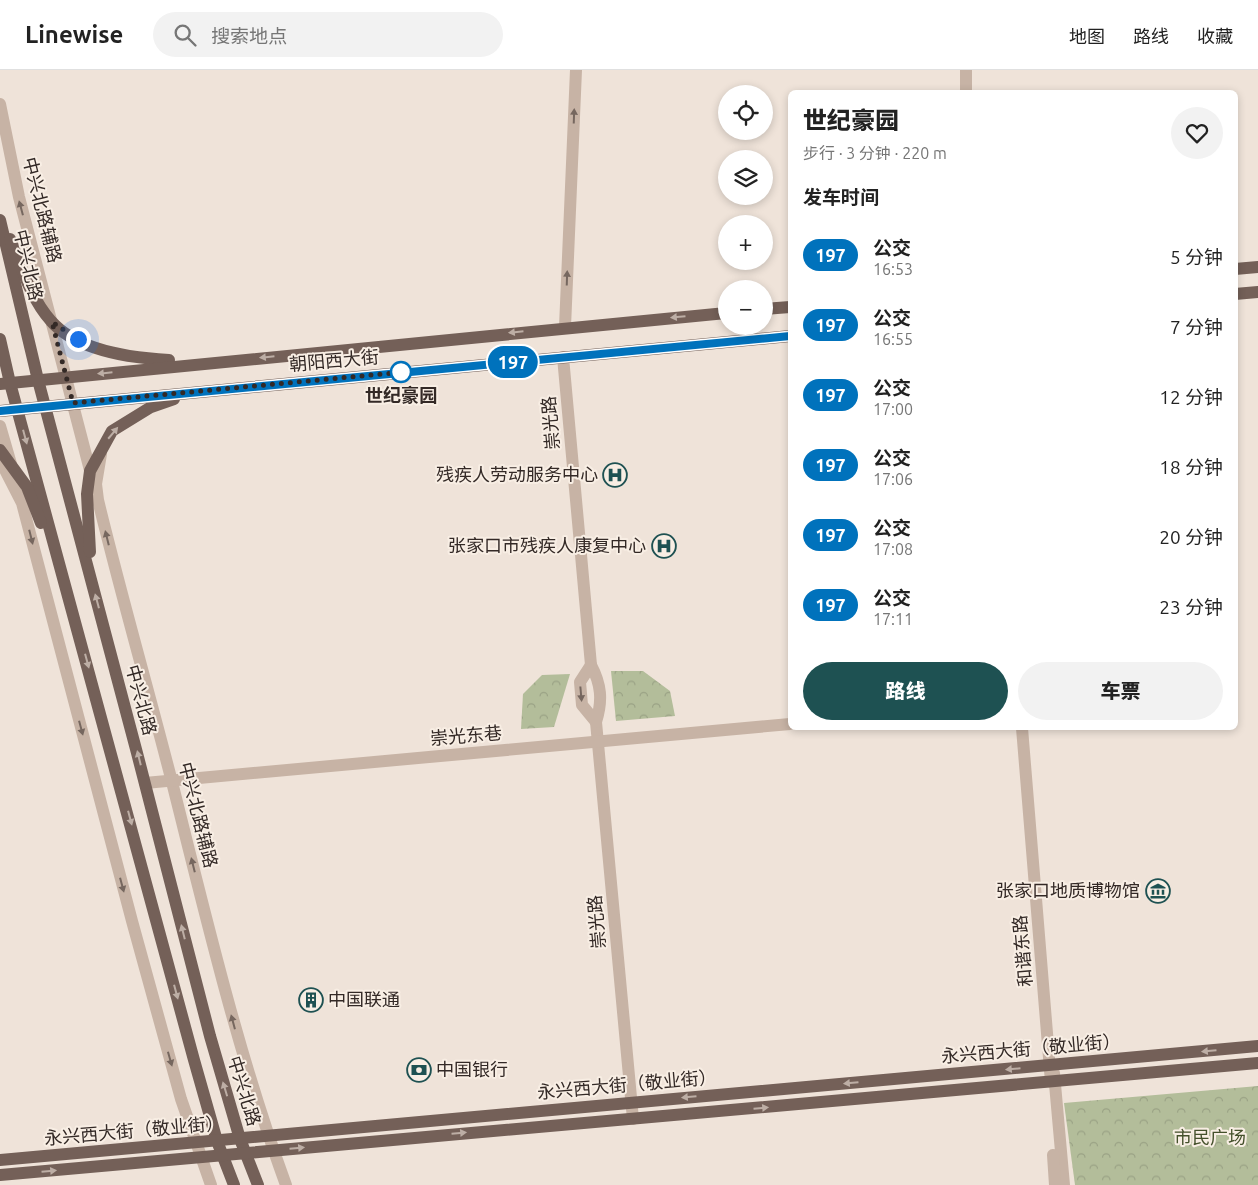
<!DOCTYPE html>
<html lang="zh">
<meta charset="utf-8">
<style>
body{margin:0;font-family:Ubuntu,"Noto Sans SC",sans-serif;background:#f2f2f2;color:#222;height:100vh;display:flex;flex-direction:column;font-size:19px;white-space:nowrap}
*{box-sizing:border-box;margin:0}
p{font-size:16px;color:#767676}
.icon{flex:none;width:28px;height:28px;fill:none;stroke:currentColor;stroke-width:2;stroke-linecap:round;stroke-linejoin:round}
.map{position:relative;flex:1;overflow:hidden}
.drawer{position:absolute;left:788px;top:20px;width:450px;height:640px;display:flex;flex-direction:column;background:#fff;border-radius:8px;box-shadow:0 2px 8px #0003}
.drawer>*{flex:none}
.badge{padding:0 10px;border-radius:16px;font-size:18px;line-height:32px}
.tools{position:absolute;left:718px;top:15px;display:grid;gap:10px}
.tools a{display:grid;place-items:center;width:55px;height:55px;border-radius:50%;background:#fff;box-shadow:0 2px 8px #0003;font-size:25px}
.you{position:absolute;width:25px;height:25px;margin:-12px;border:4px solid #fff;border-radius:50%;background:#1a73e8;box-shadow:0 0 0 8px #1a73e833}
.map>.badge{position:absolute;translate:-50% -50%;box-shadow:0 0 0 2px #fff}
h2{padding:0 15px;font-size:19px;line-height:45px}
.round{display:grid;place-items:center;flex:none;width:52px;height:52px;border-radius:26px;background:#f2f2f2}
.head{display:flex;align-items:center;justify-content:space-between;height:85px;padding:0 15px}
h1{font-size:24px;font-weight:800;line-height:38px}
.button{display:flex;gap:10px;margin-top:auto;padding:10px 15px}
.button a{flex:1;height:58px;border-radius:30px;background:#1e5152;color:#fff;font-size:20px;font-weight:800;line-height:58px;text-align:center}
.button a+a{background:#f2f2f2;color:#222}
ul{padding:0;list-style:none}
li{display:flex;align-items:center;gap:15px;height:70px;padding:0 15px}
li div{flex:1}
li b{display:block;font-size:19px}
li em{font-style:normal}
li .badge{min-width:55px;font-weight:700;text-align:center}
header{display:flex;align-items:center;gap:30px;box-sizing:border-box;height:70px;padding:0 25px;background:#fff;border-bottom:1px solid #e0e0e0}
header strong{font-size:24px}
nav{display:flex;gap:28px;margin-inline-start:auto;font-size:18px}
.search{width:350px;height:45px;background:#f2f2f2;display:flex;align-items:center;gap:12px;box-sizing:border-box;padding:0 18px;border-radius:28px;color:#767676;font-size:19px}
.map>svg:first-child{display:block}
.forest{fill:url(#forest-crowns)}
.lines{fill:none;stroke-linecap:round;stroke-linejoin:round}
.minor{stroke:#c7b3a5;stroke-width:12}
.major{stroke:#746058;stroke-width:12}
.oneway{fill:#76675f}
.oneway2{fill:#bdaea5}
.line-casing{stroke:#fff;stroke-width:11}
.line{stroke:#0072bc;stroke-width:8}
.walk{stroke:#332926;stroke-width:5;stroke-dasharray:0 9}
.stop-dot{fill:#fff;stroke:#0072bc;stroke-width:2.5}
.labels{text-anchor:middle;stroke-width:4;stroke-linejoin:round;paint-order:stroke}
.street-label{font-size:18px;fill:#332926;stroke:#f8eee4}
.stop-label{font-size:18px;font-weight:bold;fill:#332926;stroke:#f8eee4}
.poi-label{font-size:18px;fill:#332926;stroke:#f8eee4;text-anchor:end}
.park-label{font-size:18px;fill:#44502b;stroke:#f8eee4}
</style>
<header>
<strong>Linewise</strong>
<div class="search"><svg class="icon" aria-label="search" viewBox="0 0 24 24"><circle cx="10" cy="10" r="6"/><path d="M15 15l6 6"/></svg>搜索地点</div>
<nav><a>地图</a><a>路线</a><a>收藏</a></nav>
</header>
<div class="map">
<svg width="1258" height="1115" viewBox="0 0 1258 1115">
<defs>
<pattern id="forest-crowns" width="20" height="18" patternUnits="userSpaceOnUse" patternTransform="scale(1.25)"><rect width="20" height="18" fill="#b3bd9a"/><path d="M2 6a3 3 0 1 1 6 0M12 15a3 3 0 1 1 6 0" fill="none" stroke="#9aa285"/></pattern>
</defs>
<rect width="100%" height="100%" fill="#efe3d9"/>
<g class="forest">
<polygon points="611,601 643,601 670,621 675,646 616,651"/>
<polygon points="570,604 554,657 521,659 523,624 542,605"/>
<polygon points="1258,1016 1258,1115 1075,1115 1064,1033"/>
</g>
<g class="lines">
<g class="minor">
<polyline points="966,22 966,0"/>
<polyline points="0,34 19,127 92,408"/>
<polyline points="565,257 576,0"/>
<path d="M563,287L591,595C601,614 603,630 596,652L633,1049"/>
<polyline points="0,356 11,394"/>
<path d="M101,384L96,414L98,430C121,525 148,618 172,712C206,847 238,984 286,1115"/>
<polyline points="0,390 22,433 132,851 181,1029 211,1115"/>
<polyline points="591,595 580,612 582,635 596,652"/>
<polyline points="1022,658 1051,1012"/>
<polyline points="145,713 790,654"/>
<polyline points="1054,1003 1064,1115"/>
<polyline points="1053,1085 1055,1115"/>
</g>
<g class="major">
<polyline points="0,150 38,310 137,683 210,966 240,1069 258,1115"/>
<path d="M10,169C21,196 31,229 51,251C77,281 132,288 169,290"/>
<polyline points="1235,199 1258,197"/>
<polyline points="1235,224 1258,222"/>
<polyline points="764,239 790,237"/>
<polyline points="0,269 10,313 194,990 217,1071 234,1115"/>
<polyline points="0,314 726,243"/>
<polyline points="0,341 790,266"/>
<polyline points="0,380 27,417 41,453"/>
<polyline points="90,482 87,424 90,401 112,361 151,337 174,329"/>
<polyline points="0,1090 1258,976"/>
<polyline points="0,1105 1258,993"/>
</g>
</g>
<defs><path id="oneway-solid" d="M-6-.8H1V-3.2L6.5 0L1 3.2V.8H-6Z" transform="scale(1.25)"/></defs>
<g class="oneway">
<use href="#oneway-solid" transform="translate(574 46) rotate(-88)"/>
<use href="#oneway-solid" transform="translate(21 138) rotate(-105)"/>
<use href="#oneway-solid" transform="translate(567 208) rotate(-88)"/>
<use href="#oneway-solid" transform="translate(31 467) rotate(76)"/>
<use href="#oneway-solid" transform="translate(107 468) rotate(-104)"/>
<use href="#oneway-solid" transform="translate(581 624) rotate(85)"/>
<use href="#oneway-solid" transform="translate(81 658) rotate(75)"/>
<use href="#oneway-solid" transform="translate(193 795) rotate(-104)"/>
<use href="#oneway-solid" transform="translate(122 815) rotate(75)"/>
<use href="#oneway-solid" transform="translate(233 952) rotate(-105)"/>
<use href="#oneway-solid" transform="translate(170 989) rotate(74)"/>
</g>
<g class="oneway2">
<use href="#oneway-solid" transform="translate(678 247) rotate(175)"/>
<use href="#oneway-solid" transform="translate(516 262) rotate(174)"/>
<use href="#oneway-solid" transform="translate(267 287) rotate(174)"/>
<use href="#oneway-solid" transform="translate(105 303) rotate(174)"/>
<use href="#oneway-solid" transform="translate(113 363) rotate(-50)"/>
<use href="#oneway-solid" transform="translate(25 367) rotate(75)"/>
<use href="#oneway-solid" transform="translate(97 531) rotate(-105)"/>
<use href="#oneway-solid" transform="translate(87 591) rotate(75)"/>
<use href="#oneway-solid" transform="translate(139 688) rotate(-104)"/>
<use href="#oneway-solid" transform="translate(130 748) rotate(75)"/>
<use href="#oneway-solid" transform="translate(183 862) rotate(-104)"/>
<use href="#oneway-solid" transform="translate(176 922) rotate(75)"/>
<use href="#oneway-solid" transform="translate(1209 981) rotate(175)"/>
<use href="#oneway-solid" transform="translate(1013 999) rotate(175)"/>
<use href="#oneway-solid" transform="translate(851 1013) rotate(175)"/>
<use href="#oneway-solid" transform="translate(225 1019) rotate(-107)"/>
<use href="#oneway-solid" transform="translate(689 1027) rotate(175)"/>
<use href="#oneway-solid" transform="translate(761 1038) rotate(-5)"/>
<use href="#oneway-solid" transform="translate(459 1063) rotate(-5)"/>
<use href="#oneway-solid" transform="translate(297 1078) rotate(-5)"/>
<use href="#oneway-solid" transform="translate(49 1101) rotate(-5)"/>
</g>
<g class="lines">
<g class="line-casing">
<polyline id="line" points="0,341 790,266"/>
</g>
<use href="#line" class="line"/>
<polyline class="walk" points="78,269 52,252 73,333 404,302 401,302"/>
</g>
<defs>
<g id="hospital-ring" transform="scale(1.25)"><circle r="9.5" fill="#f8eee4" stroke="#1e5152" stroke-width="1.5"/><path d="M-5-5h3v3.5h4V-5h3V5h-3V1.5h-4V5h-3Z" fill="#1e5152"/></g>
<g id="museum-ring" transform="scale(1.25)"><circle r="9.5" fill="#f8eee4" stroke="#1e5152" stroke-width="1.5"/><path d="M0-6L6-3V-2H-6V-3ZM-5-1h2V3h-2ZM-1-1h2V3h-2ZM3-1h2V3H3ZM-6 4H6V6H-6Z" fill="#1e5152"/></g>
<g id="building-ring" transform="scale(1.25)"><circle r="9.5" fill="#f8eee4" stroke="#1e5152" stroke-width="1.5"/><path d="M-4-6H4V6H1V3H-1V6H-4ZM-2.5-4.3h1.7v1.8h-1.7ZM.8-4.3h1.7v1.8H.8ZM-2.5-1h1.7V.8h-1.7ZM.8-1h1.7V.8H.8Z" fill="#1e5152"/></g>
<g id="bank-ring" transform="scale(1.25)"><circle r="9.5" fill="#f8eee4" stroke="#1e5152" stroke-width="1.5"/><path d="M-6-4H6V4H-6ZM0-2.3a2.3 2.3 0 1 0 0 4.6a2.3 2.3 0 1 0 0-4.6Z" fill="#1e5152"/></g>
</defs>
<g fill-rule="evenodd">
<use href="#hospital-ring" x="615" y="405"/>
<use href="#hospital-ring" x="664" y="476"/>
<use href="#museum-ring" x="1158" y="821"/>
<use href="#building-ring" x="311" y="930"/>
<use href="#bank-ring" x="419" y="1000"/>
</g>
<circle class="stop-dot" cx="401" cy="302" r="10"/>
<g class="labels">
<g class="street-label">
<text transform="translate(42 140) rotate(76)" y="6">中兴北路辅路</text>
<text transform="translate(28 195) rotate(77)" y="6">中兴北路</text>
<text transform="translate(334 291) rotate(-5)" y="6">朝阳西大街</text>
<text transform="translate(551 353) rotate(-95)" y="6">崇光路</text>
<text transform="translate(141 630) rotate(75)" y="6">中兴北路</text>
<text transform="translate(466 666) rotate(-5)" y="6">崇光东巷</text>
<text transform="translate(198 745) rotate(76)" y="6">中兴北路辅路</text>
<text transform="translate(597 852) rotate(-95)" y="6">崇光路</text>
<text transform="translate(1023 881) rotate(-95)" y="6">和谐东路</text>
<text transform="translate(1031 979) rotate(-5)" y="6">永兴西大街（敬业街）</text>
<text transform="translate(627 1015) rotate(-5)" y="6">永兴西大街（敬业街）</text>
<text transform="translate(244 1021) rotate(73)" y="6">中兴北路</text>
<text transform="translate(134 1061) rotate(-5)" y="6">永兴西大街（敬业街）</text>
</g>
<g class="stop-label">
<text x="401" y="332">世纪豪园</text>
</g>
<g class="poi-label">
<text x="598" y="411">残疾人劳动服务中心</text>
<text x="646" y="482">张家口市残疾人康复中心</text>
<text x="1140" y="827">张家口地质博物馆</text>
<text x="328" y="936" text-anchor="start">中国联通</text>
<text x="436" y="1006" text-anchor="start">中国银行</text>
</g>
<g class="park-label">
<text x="1210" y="1074">市民广场</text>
</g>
</g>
</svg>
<div class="tools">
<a><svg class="icon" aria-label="locate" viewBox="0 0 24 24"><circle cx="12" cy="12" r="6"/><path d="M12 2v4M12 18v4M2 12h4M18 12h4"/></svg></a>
<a><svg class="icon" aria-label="layers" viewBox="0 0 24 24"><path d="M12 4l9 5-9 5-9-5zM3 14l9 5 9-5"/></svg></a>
<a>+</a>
<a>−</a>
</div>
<div class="you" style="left:78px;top:269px"></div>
<b class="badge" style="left:513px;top:292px;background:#0072bc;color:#fff">197</b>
<section class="drawer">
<div class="head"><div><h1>世纪豪园</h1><p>步行 · 3 分钟 · 220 m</p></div><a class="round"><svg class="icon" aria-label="heart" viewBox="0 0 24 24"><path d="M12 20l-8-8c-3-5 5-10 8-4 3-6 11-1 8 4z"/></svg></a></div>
<h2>发车时间</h2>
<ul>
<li><span class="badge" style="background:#0072bc;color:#fff">197</span><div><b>公交</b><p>16:53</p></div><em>5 分钟</em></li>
<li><span class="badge" style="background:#0072bc;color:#fff">197</span><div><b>公交</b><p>16:55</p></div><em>7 分钟</em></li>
<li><span class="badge" style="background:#0072bc;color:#fff">197</span><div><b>公交</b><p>17:00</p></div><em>12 分钟</em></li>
<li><span class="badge" style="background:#0072bc;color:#fff">197</span><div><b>公交</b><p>17:06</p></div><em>18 分钟</em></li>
<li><span class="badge" style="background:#0072bc;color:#fff">197</span><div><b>公交</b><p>17:08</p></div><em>20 分钟</em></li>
<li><span class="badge" style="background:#0072bc;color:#fff">197</span><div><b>公交</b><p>17:11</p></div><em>23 分钟</em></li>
</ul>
<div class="button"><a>路线</a><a>车票</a></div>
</section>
</div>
